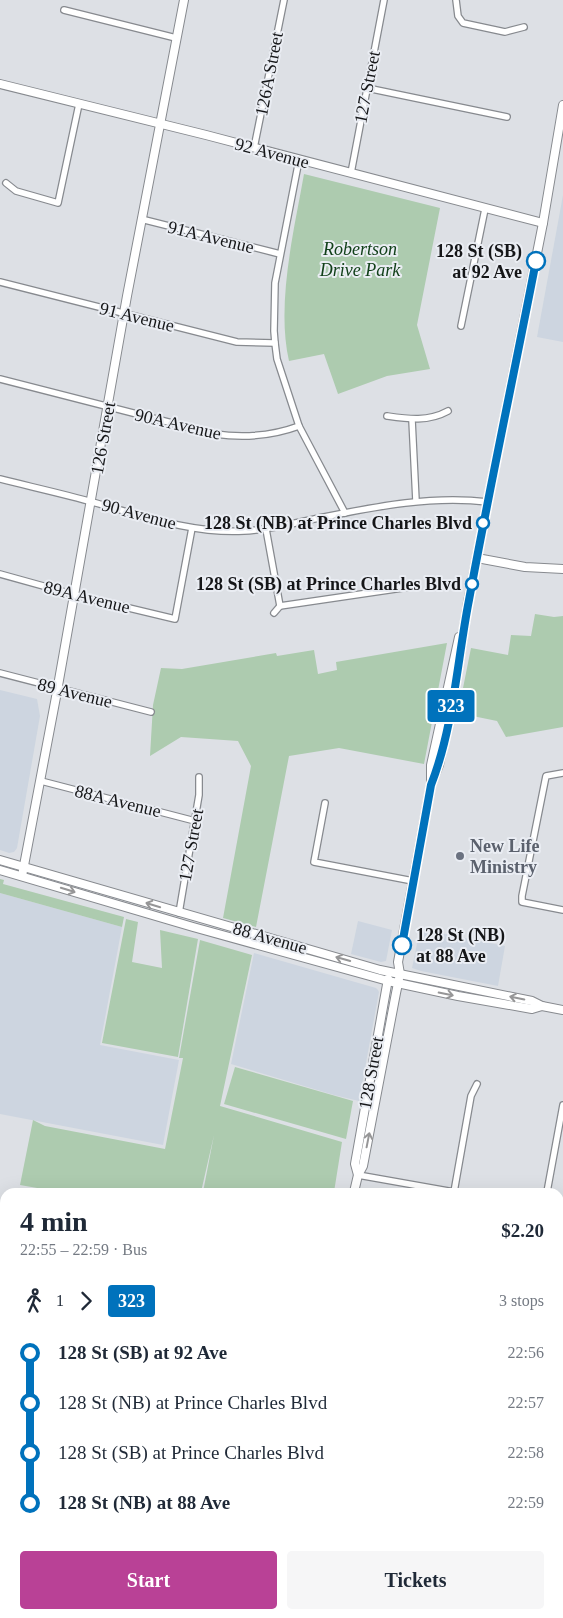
<!DOCTYPE html>
<meta charset="utf-8">
<style>
body{margin:0;font-family:Georgia,serif;background:#f6f6f7;color:#1f2937;height:100vh;display:flex;flex-direction:column;font-size:19px;white-space:nowrap}
*{box-sizing:border-box;margin:0}
p{font-size:16px;color:#747a83}
.icon{flex:none;width:28px;height:28px;fill:none;stroke:currentColor;stroke-width:2;stroke-linecap:round;stroke-linejoin:round}
.map{position:relative;flex:1;overflow:hidden}
.sheet{position:absolute;left:0px;top:1188px;width:564px;height:431px;display:flex;flex-direction:column;background:#fff;border-radius:15px 15px 0 0;box-shadow:0 5px 20px #0002}
.sheet>*{flex:none}
.badge{padding:0 10px;border-radius:4px;font-size:18px;line-height:32px}
.map>.badge{position:absolute;translate:-50% -50%;box-shadow:0 0 0 2px #fff}
.legs{display:flex;align-items:center;gap:8px;height:55px;padding:0 20px;font-size:16px}
.legs p{margin-inline-start:auto}
.headline{display:flex;align-items:center;justify-content:space-between;height:85px;padding:0 20px}
h1{font-size:28px;font-weight:600;line-height:38px}
.action{display:flex;gap:10px;margin-top:auto;padding:10px 20px}
.action a{flex:1;height:58px;border-radius:5px;background:#b94196;color:#fff;font-size:20px;font-weight:600;line-height:58px;text-align:center}
.action a+a{background:#f6f6f7;color:#1f2937}
ul{padding:0 20px;list-style:none}
li{display:flex;align-items:center;gap:18px;height:50px;font-size:19px}
li i{display:grid;place-items:center;width:8px;height:100%;margin:0 6px;background:currentColor}
li i::after{content:'';width:12px;height:12px;margin:-6px;border:4px solid;border-radius:50%;background:#fff}
li p{margin-inline-start:auto}
li:first-child i{background:linear-gradient(#0000 50%,currentColor 0)}
li:last-child i{background:linear-gradient(currentColor 50%,#0000 0)}
.map>svg:first-child{display:block}
.built{fill:#cdd5e0}
.green{fill:#adcbaf}
.lines{fill:none;stroke-linecap:round;stroke-linejoin:round}
.stream{stroke:#78a7cc;stroke-width:2}
.street-casing{stroke:#878a8f;stroke-width:8}
.secondary-casing{stroke:#878a8f;stroke-width:10}
.street{stroke:#fff;stroke-width:5.5}
.secondary{stroke:#fff;stroke-width:8}
.oneway{stroke:#969697}
.line-1-casing{stroke:#fff;stroke-width:11}
.line-1{stroke:#0072bc;stroke-width:8}
.stop-1-dot{fill:#fff;stroke:#0072bc;stroke-width:2.5}
.worship-dot{fill:#6b7280;stroke:#eaedf3;stroke-width:2}
.labels{text-anchor:middle;stroke-width:4;stroke-linejoin:round;paint-order:stroke}
.street-label{font-size:18px;fill:#151618;stroke:#eaedf3}
.park-label{font-size:18px;font-style:italic;fill:#114019;stroke:#eaedf3}
.stop-label{font-size:18px;font-weight:bold;fill:#151618;stroke:#eaedf3;text-anchor:end}
.worship-label{font-size:18px;font-weight:bold;fill:#5b616d;stroke:#eaedf3;text-anchor:start}
</style>
<div class="map">
<svg width="563" height="1618" viewBox="0 0 563 1618">
<rect width="100%" height="100%" fill="#dde0e5"/>
<g class="built">
<polygon points="563,195 563,342 537,337"/>
<polygon points="0,690 37,699 40,716 17,848 14,852 9,853 0,850"/>
<polygon points="0,893 122,927 100,1045 179,1060 163,1145 0,1114"/>
<polygon points="358,921 392,930 386,961 381,962 351,954"/>
<polygon points="420,929 505,946 498,986 421,971 412,968"/>
<polygon points="254,953 376,988 378,990 379,992 359,1101 334,1095 231,1064"/>
<polygon points="559,1217 563,1218 563,1576 559,1576"/>
<polygon points="287,1614 442,1614 440,1618 286,1618"/>
</g>
<g class="green">
<path d="M304,174L440,208L417,325L430,369L387,376L338,394L324,354L289,361C276,304 294,231 304,174Z"/>
<polygon points="535,614 554,617 563,616 563,727 506,737 497,721 458,713 471,648 508,655 511,635 531,636"/>
<polygon points="447,643 424,764 339,748 289,756 256,927 223,918 251,766 238,741 181,737 150,756 153,705 161,668 182,669 276,653 277,656 314,650 318,674 337,670 336,662"/>
<polygon points="0,879 4,880 3,884 124,917 122,927 0,893"/>
<polygon points="126,919 138,922 132,962 162,968 160,930 198,939 178,1057 102,1043"/>
<polygon points="200,940 252,955 220,1106 342,1142 334,1192 203,1192 214,1135 201,1192 60,1192 20,1185 33,1120 45,1126 165,1149 183,1058 179,1058"/>
<polygon points="235,1067 353,1101 346,1139 224,1104"/>
<polygon points="563,1581 563,1618 444,1618 446,1615 488,1616 490,1614 559,1614 559,1582"/>
<polygon points="0,1605 5,1606 5,1614 108,1614 131,1618 0,1618"/>
<polygon points="163,1614 256,1614 258,1618 162,1618"/>
</g>
<g class="lines">
<g class="stream">
<polyline points="559,1603 563,1603"/>
<polyline points="505,1618 510,1614"/>
</g>
<g class="street-casing">
<g id="street">
<polyline points="456,0 458,16 463,23 505,32 524,27"/>
<polyline points="64,10 176,38"/>
<polyline points="367,88 507,117"/>
<polyline points="254,148 284,0"/>
<polyline points="299,160 275,283 274,331 275,343 277,359 299,426 345,513"/>
<polyline points="351,173 384,0"/>
<polyline points="6,183 16,191 58,203 79,104"/>
<polyline points="141,219 280,254"/>
<polyline points="0,282 237,342 275,343"/>
<polyline points="461,326 485,209"/>
<path d="M0,379L215,434C243,438 272,436 299,426"/>
<path d="M387,416C408,419 428,422 448,411"/>
<polyline points="412,420 416,501"/>
<path d="M0,479C32,487 64,494 96,503C143,516 194,534 244,531C269,530 294,523 319,518C374,507 431,495 488,502"/>
<polyline points="266,529 280,606 416,586"/>
<polyline points="0,574 83,597 175,619 192,528"/>
<polyline points="274,613 280,606"/>
<polyline points="0,673 151,712"/>
<polyline points="563,773 546,776 522,896 522,902 563,910"/>
<polyline points="41,781 195,821"/>
<polyline points="325,803 314,862 413,881"/>
<polyline points="179,913 199,795 199,777"/>
<polyline points="358,1175 454,1192"/>
<polyline points="454,1192 471,1096 477,1084"/>
<polyline points="547,1192 563,1105"/>
<polyline points="559,1211 563,1211"/>
</g>
</g>
<g class="secondary-casing">
<g id="secondary">
<polyline points="0,84 206,135 543,223"/>
<polyline points="477,558 525,567 563,569"/>
<polyline points="431,785 439,765 455,688 468,602 543,223 563,105"/>
<polyline points="0,860 380,970 532,1001 542,1006 563,1010"/>
<polyline points="0,870 193,927 388,981 458,996 532,1009 542,1006"/>
<polyline points="22,876 56,697 127,296 184,0"/>
<polyline points="358,1175 355,1164 388,979"/>
<polyline points="354,1192 358,1175 363,1166 396,993 400,974 398,962 431,785 431,765 459,637"/>
<polyline points="559,1422 563,1422"/>
<polyline points="274,1618 275,1614"/>
</g>
</g>
<use href="#street" class="street"/>
<use href="#secondary" class="secondary"/>
</g>
<defs><path id="oneway-shaft" d="M-6 0H5M1.5-3L5.5 0L1.5 3" fill="none" stroke-width="1.6" stroke-linecap="round" stroke-linejoin="round" transform="scale(1.25)"/></defs>
<g class="oneway">
<use href="#oneway-shaft" transform="translate(68 890) rotate(17)"/>
<use href="#oneway-shaft" transform="translate(153 905) rotate(-163)"/>
<use href="#oneway-shaft" transform="translate(343 959) rotate(-164)"/>
<use href="#oneway-shaft" transform="translate(446 994) rotate(11)"/>
<use href="#oneway-shaft" transform="translate(517 998) rotate(-168)"/>
<use href="#oneway-shaft" transform="translate(368 1140) rotate(-79)"/>
</g>
<g class="lines">
<g class="line-1-casing">
<path id="line-1" d="M402,945L431,785C454,726 457,661 469,600C490,486 514,374 536,261"/>
</g>
<use href="#line-1" class="line-1"/>
</g>
<g class="stop-1-dot">
<circle cx="536" cy="261" r="9"/>
<circle cx="483" cy="523" r="6"/>
<circle cx="472" cy="584" r="6"/>
<circle cx="402" cy="945" r="9"/>
</g>
<circle class="worship-dot" cx="460" cy="856" r="5"/>
<g class="labels">
<g class="street-label">
<text transform="translate(269 74) rotate(-79)" y="6">126A Street</text>
<text transform="translate(367 87) rotate(-79)" y="6">127 Street</text>
<text transform="translate(272 153) rotate(15)" y="6">92 Avenue</text>
<text transform="translate(211 237) rotate(14)" y="6">91A Avenue</text>
<text transform="translate(137 317) rotate(14)" y="6">91 Avenue</text>
<text transform="translate(178 424) rotate(13)" y="6">90A Avenue</text>
<text transform="translate(103 438) rotate(-80)" y="6">126 Street</text>
<text transform="translate(139 514) rotate(15)" y="6">90 Avenue</text>
<text transform="translate(87 597) rotate(14)" y="6">89A Avenue</text>
<text transform="translate(75 693) rotate(14)" y="6">89 Avenue</text>
<text transform="translate(118 801) rotate(14)" y="6">88A Avenue</text>
<text transform="translate(191 845) rotate(-80)" y="6">127 Street</text>
<text transform="translate(270 938) rotate(16)" y="6">88 Avenue</text>
<text transform="translate(371 1073) rotate(-80)" y="6">128 Street</text>
</g>
<g class="park-label">
<text x="360" y="255">Robertson<tspan x="360" dy="21">Drive Park</tspan></text>
</g>
<g class="stop-label">
<text x="522" y="257">128 St (SB)<tspan x="522" dy="21">at 92 Ave</tspan></text>
<text x="472" y="529">128 St (NB) at Prince Charles Blvd</text>
<text x="461" y="590">128 St (SB) at Prince Charles Blvd</text>
<text x="416" y="941" text-anchor="start">128 St (NB)<tspan x="416" dy="21">at 88 Ave</tspan></text>
</g>
<g class="worship-label">
<text x="470" y="852">New Life<tspan x="470" dy="21">Ministry</tspan></text>
</g>
</g>
</svg>
<b class="badge" style="left:451px;top:706px;background:#0072bc;color:#fff">323</b>
<section class="sheet">
<div class="headline"><div><h1>4 min</h1><p>22:55 – 22:59 · Bus</p></div><b>$2.20</b></div>
<div class="legs"><svg class="icon" aria-label="walk" viewBox="0 0 24 24"><circle cx="13" cy="4" r="2"/><path d="M13 8l-2 6 4 7M11 14l-3 7M7 12l3-4h3l4 4"/></svg>1<svg class="icon" aria-label="forward" viewBox="0 0 24 24"><path d="M9 5l7 7-7 7"/></svg><b class="badge" style="background:#0072bc;color:#fff">323</b><p>3 stops</p></div>
<ul>
<li><i style="color:#0072bc"></i><b>128 St (SB) at 92 Ave</b><p>22:56</p></li>
<li><i style="color:#0072bc"></i><span>128 St (NB) at Prince Charles Blvd</span><p>22:57</p></li>
<li><i style="color:#0072bc"></i><span>128 St (SB) at Prince Charles Blvd</span><p>22:58</p></li>
<li><i style="color:#0072bc"></i><b>128 St (NB) at 88 Ave</b><p>22:59</p></li>
</ul>
<div class="action"><a>Start</a><a>Tickets</a></div>
</section>
</div>
